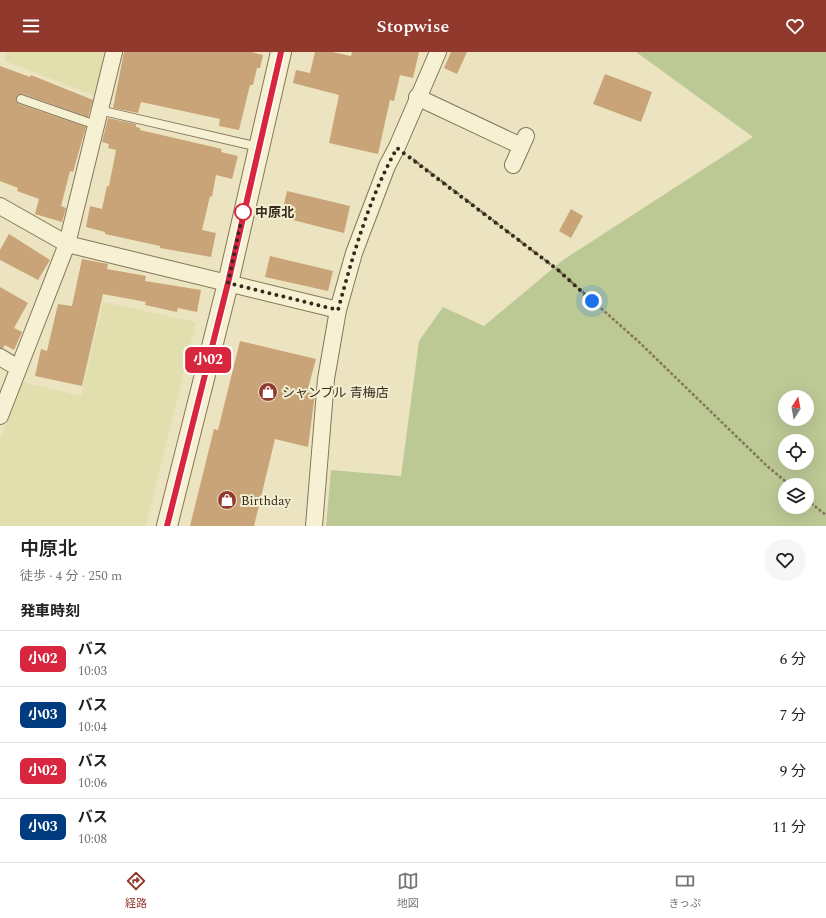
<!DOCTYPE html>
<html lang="ja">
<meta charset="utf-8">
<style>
body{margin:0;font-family:Spectral,"Noto Sans JP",serif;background:#f6f6f6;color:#222;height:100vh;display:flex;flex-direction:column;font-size:15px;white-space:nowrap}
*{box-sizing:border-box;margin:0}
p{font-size:13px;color:#767676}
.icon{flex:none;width:22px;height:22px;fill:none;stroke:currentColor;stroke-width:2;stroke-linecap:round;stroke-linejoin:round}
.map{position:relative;height:474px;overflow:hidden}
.sheet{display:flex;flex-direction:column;background:#fff;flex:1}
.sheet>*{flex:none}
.badge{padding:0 8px;border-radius:6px;font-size:14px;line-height:26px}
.needle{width:26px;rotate:11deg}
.buttons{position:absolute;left:778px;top:338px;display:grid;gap:8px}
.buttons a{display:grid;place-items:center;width:36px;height:36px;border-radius:50%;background:#fff;box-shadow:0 4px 16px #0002;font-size:20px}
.you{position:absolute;width:20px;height:20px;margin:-10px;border:3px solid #fff;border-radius:50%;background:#1a73e8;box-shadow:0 0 0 6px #1a73e833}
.map>.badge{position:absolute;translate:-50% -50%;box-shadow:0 0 0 2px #fff}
h2{padding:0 20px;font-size:15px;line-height:36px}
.round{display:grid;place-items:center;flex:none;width:42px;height:42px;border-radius:21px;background:#f6f6f6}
.head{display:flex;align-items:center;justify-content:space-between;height:68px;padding:0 20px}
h1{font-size:19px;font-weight:600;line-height:30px}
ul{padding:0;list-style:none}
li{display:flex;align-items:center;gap:12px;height:56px;padding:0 20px;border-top:1px solid #e0e0e0}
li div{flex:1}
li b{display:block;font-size:15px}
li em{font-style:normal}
li .badge{min-width:44px;font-weight:700;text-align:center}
header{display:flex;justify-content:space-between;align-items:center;height:52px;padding:0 20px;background:#90392c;color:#fff;font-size:18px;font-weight:600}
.tab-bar{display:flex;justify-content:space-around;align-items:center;height:56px;border-top:1px solid #e0e0e0;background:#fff;font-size:11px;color:#767676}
.tab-bar a{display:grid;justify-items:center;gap:2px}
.tab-bar .selected{color:#90392c}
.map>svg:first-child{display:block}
.farmland{fill:#e1dfae}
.green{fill:#bcc995;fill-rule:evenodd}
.building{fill:#c8a478}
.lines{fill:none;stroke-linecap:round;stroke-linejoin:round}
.service-casing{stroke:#847659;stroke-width:10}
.minor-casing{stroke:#847659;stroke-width:18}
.tertiary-casing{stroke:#847659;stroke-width:22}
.path{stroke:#847659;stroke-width:2.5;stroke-dasharray:3 2;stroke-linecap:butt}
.service{stroke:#f7f1d3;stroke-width:8}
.minor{stroke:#f7f1d3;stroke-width:16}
.tertiary{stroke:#f7f1d3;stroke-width:20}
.line-casing{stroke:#fff;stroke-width:9}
.line{stroke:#d7263d;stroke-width:6}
.walk{stroke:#342b1d;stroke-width:4;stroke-dasharray:0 7.2}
.stop-dot{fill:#fff;stroke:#d7263d;stroke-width:2}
.labels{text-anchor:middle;stroke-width:4;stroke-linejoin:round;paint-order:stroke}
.stop-label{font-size:13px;font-weight:bold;fill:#342b1d;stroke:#f3eed0;text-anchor:start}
.poi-label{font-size:13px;fill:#342b1d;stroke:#f3eed0;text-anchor:start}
</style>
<header><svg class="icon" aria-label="menu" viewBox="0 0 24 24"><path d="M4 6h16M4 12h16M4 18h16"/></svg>Stopwise<svg class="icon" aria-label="heart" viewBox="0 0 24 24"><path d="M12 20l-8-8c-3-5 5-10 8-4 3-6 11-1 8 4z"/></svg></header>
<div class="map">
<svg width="826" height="474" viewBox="0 0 826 474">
<rect width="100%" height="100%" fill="#ece4c0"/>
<g class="farmland">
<polygon points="7,0 106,0 95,44 5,9"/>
<polygon points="103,250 196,270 146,474 0,474 0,387 23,330 81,344"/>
</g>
<path class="green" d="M636,0H826V474H326L331,418L401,424L419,289L443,255L484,274L563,208L753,85ZM785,345H807V367H785ZM785,389H807V411H785ZM785,433H807V455H785Z"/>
<g class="building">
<polygon points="124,0 251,0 263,3 260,16 257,16 253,33 250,33 239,78 219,74 220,67 141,50 138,61 113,56"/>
<polygon points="315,0 332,0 351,4 352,0 419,0 413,26 400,23 394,49 390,48 378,102 329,91 339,43 293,31 296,18 310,21"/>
<polygon points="451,0 467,0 457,22 444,16"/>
<polygon points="0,14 30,25 31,23 93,48 88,65 23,42 18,43 16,46 19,52 86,75 73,120 70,119 61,154 66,156 62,170 35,162 39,147 17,139 18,136 0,129"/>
<polygon points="605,22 652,40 641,70 593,52"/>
<polygon points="108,66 136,72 136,75 140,76 140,78 222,97 221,100 238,104 232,127 216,123 212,145 210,144 202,178 216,181 211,205 160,196 160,194 105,182 105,180 86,175 90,154 102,157 107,134 109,134 116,98 108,96 109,92 102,90"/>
<polygon points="287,139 350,154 344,181 281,165"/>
<polygon points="571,157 583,164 571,186 559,179"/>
<polygon points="9,182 50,208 38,228 0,208 0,198"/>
<polygon points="270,204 333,219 328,239 265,225"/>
<polygon points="82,207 108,212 107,217 146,224 145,229 201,238 197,260 178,256 177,260 145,253 146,250 103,242 82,334 35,324 41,297 47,299 58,252 72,254"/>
<polygon points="0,235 28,251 14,276 22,280 14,298 5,293 3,296 0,296"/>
<polygon points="240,289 316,307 307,340 315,342 308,395 275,387 254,474 190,474 214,377 218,378"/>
</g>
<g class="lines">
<g class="service-casing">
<g id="service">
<polyline points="21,47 96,73"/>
<polyline points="99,58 259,95"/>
</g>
</g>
<g class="minor-casing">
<g id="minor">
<polyline points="417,45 521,94"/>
<polyline points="513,113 526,84"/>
<polyline points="0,154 67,192 338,258"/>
<polyline points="0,305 18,316"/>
<polyline points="0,364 67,192 114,0"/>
<polyline points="314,474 326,327 338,258 354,201 387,114 397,95 438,0"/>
</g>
</g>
<g class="tertiary-casing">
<polyline id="tertiary" points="167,474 228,231 281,0"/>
</g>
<g class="path">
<polyline points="409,104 558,218 639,290 767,414 790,433"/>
<polyline points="807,448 826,463"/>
</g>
<use href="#service" class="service"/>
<use href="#minor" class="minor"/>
<use href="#tertiary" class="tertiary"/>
</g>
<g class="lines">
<g class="line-casing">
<polyline id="line" points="167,474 228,231 281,0"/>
</g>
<use href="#line" class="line"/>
<path class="walk" d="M243,160L228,231L338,258C353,203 369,146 397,96L558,218L592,249"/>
</g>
<defs>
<g id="shop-disc" transform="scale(1)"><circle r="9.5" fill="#90392c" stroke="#f3eed0"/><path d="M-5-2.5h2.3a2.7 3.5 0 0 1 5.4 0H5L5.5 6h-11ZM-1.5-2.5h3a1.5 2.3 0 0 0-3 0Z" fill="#fff"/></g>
</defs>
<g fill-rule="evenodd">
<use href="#shop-disc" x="268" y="340"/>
<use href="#shop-disc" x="227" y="448"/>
</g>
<circle class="stop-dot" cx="243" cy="160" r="8"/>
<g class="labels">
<g class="stop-label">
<text x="255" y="165">中原北</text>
</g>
<g class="poi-label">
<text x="282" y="345">シャンブル 青梅店</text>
<text x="241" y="453">Birthday</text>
</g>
</g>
</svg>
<div class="buttons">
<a><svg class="needle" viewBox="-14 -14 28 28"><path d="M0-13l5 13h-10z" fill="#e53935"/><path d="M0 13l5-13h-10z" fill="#767676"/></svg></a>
<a><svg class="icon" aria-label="locate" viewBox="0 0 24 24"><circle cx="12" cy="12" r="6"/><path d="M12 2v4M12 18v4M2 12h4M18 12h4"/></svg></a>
<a><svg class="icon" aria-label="layers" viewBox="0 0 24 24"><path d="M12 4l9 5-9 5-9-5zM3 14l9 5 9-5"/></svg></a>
</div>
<div class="you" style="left:592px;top:249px"></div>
<b class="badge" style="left:208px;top:308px;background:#d7263d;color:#fff">小02</b>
</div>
<section class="sheet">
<div class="head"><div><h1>中原北</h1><p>徒歩 · 4 分 · 250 m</p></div><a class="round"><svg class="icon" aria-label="heart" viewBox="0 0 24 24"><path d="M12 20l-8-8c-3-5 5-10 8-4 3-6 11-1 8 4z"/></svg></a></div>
<h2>発車時刻</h2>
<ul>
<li><span class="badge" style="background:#d7263d;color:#fff">小02</span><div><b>バス</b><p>10:03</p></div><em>6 分</em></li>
<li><span class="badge" style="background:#003b80;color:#fff">小03</span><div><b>バス</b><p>10:04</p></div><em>7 分</em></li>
<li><span class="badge" style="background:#d7263d;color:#fff">小02</span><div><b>バス</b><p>10:06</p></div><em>9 分</em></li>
<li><span class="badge" style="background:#003b80;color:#fff">小03</span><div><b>バス</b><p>10:08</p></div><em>11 分</em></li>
</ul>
</section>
<nav class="tab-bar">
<a class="selected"><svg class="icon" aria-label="directions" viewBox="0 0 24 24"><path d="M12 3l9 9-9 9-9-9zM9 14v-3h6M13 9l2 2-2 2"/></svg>経路</a>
<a><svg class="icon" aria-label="map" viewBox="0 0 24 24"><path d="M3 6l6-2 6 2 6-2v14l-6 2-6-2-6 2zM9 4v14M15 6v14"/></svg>地図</a>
<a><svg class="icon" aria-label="tickets" viewBox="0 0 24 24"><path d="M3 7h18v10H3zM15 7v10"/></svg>きっぷ</a>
</nav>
